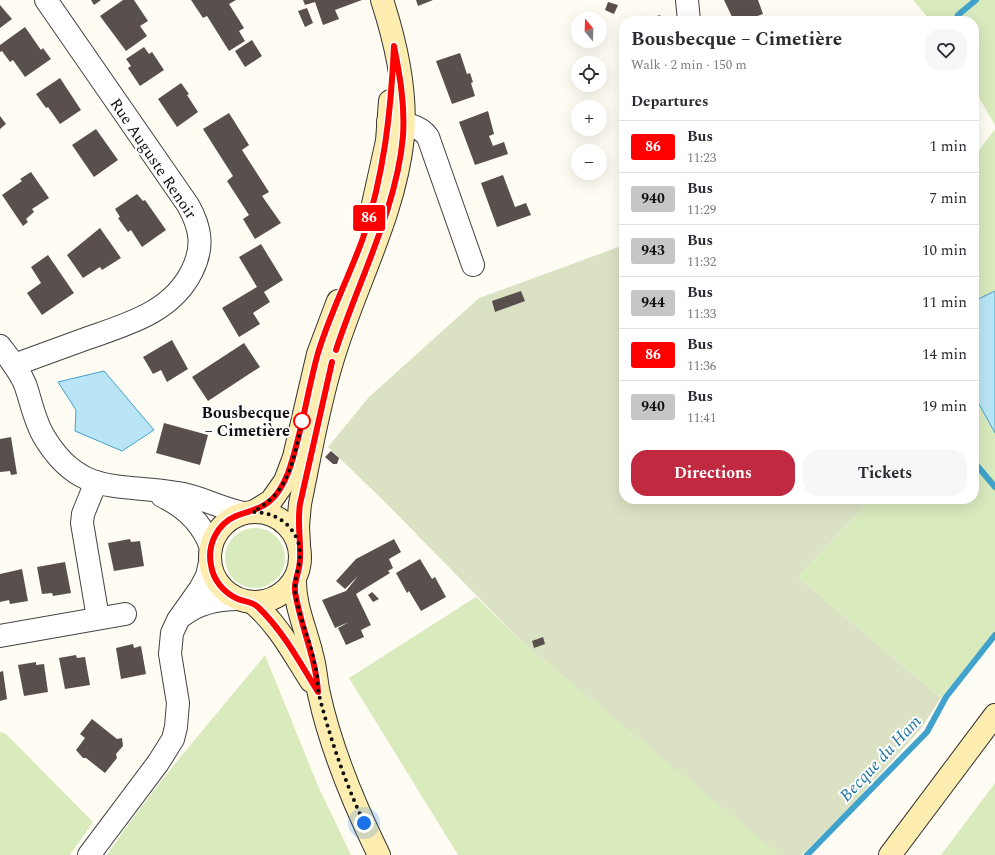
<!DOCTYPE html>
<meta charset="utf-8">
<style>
body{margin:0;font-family:Spectral,serif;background:#f7f7f7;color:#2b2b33;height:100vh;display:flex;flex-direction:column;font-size:15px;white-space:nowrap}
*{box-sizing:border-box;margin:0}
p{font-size:13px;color:#7c7c81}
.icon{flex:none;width:22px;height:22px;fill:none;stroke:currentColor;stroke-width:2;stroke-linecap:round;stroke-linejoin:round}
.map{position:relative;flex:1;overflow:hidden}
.side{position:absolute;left:619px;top:16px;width:360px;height:488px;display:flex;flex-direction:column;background:#fff;border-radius:16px;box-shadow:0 4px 16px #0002}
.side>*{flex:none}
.badge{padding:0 8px;border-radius:3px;font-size:14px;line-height:26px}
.needle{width:26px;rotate:341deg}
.controls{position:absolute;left:571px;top:12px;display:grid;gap:8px}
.controls a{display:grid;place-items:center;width:36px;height:36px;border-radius:50%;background:#fff;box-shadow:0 4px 16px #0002;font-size:20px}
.you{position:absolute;width:20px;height:20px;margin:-10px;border:3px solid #fff;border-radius:50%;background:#1a73e8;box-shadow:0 0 0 6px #1a73e833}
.map>.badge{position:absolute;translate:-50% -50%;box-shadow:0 0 0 2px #fff}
h2{padding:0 12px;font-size:15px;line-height:36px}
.round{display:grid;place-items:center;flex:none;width:42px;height:42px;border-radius:16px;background:#f7f7f7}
.overview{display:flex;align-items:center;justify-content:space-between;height:68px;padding:0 12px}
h1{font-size:19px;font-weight:700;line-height:30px}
.cta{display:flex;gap:8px;margin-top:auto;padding:8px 12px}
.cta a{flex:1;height:46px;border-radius:16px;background:#c0293f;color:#fff;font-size:16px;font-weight:700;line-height:46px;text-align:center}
.cta a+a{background:#f7f7f7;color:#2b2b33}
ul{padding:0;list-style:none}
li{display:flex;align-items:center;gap:12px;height:52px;padding:0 12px;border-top:1px solid #e1e1e2}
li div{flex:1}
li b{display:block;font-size:15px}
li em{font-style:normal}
li .badge{min-width:44px;font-weight:700;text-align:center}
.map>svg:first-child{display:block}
.green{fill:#d9eabd}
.cemetery{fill:#dbe2c4}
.water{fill:#b9e5f6;stroke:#41a2cc}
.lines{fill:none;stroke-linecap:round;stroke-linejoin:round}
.stream{stroke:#41a2cc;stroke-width:6}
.building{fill:#59504d}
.street-casing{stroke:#434343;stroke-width:24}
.secondary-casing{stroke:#323232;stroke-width:24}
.street{stroke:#fff;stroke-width:22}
.secondary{stroke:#fdedb1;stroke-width:22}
.line-casing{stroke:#fff;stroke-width:9}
.line{stroke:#fe0000;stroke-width:6}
.walk{stroke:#101010;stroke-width:4;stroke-dasharray:0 7.2}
.stop-dot{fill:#fff;stroke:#fe0000;stroke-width:2}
.labels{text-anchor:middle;stroke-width:4;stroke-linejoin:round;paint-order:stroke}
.street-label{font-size:16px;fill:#101010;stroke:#fff}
.stop-label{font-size:16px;font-weight:bold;fill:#101010;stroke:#fff;text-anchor:end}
.water-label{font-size:17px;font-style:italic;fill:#1a74a2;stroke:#fff}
</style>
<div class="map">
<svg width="995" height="855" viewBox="0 0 995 855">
<rect width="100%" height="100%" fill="#fffcf4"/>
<g class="green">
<polygon points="913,0 995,0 995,125 974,89 974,21 931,21"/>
<polygon points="995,129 995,631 941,698 798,577 871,499 974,499 974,157"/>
<circle cx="255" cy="558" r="30"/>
<polygon points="476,597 524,644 781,855 458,855 349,678"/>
<path d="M265,655L318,786L351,855H107C154,785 211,721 265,655Z"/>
<polygon points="0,732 6,734 93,822 70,855 0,855"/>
<polygon points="995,783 995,855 941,855"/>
</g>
<polygon class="cemetery" points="624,245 624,499 871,499 798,577 941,698 920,730 853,804 802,855 780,855 524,644 387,504 328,447 369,397 479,298"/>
<g class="water">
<polygon points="995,291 995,433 974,395 974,301"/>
<polygon points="104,371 154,430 122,451 75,431 76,410 58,382"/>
</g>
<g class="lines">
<g class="stream">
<polyline points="955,21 958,15 976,0"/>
<polyline points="974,462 995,487"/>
<polyline points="807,855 927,732 946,697 995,635"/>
</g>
</g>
<g class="building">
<polygon points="91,0 101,0 94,5"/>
<polygon points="123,0 134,0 148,21 140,26 147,36 126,51 100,16"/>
<polygon points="191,0 236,0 229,4 244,28 239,31 245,41 229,51 207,16 203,18"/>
<polygon points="303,0 362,0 335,10 339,19 323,25 315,2 305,5"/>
<polygon points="416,0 433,0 418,6"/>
<polygon points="724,0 758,0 763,14 743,21 734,21"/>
<polygon points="608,2 618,5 614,14 605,10"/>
<polygon points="0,5 12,19 0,28"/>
<polygon points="307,8 313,23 305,27 298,11"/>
<polygon points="660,15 662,21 644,21"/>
<polygon points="25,27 41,50 43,48 51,59 25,77 13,60 10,62 2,51 0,52 0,45"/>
<polygon points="252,40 262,56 245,67 235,51"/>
<polygon points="144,47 149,54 152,52 164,70 140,86 128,68 131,66 126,59"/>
<polygon points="460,53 467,74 470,73 473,82 471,83 475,96 452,104 436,61"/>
<polygon points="60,78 81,110 60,124 48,107 46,108 36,94"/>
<polygon points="181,83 189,94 187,95 198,112 177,127 158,99"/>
<polygon points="488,111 494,134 489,136 493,146 504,142 508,154 475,165 459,122"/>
<polygon points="229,113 249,145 242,150 269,192 262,196 281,223 255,239 243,219 249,215 227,181 233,176 203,129"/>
<polygon points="0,116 6,124 0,129"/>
<polygon points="96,129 118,160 94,177 72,145"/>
<polygon points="31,172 49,198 32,209 34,212 26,219 28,222 23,226 2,195 22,181 20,179"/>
<polygon points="503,175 515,207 526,203 531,215 497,227 481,183"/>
<polygon points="137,194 143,201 145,200 166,230 142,247 131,230 128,232 118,218 120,217 115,209"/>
<polygon points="100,228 121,258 102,270 100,267 83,278 67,255"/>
<polygon points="261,244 283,280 264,292 270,302 253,313 260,324 239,337 222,308 257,287 239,257"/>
<polygon points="48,255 74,293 42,315 27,293 41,283 31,267"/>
<polygon points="521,291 525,301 495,312 492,301"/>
<polygon points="172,340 188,369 167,382 161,370 153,374 143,357"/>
<polygon points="244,343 260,367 208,401 192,377"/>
<polygon points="164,423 208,435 200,465 156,453"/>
<polygon points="11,437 17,474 11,475 10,471 0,472 0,439"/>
<polygon points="331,451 339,458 337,464 333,464 325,457"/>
<polygon points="130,539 131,542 140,541 144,566 114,571 108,543"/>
<polygon points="394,539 401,552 389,559 393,568 388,571 390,573 356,594 371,625 361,630 364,637 346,645 338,628 349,622 335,628 322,600 346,591 358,576 345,589 336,581 356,559"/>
<polygon points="420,559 432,579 435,577 446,597 421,611 409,591 407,593 396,573"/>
<polygon points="65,562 71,593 53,596 52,593 42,594 37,567"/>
<polygon points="22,569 28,601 10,604 9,600 0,602 0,574"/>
<polygon points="372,592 379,599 373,602 368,595"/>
<polygon points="543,637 545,644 534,648 532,641"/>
<polygon points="133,644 134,648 141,646 146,674 121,679 116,648"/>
<polygon points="76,655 77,658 85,657 90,685 65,689 59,658"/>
<polygon points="36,662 36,665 44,664 48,692 24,696 18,665"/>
<polygon points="3,671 7,699 0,701 0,672"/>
<polygon points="92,719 117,739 122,738 123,746 116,754 117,758 105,773 86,758 83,758 76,750 85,738 80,734"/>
</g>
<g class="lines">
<g class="street-casing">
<g id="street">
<polyline points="687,0 689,21"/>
<path d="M388,122C402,123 419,124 428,137L473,265"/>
<path d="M0,346C9,358 19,370 25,384C31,401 34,419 43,435C79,497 118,483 177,493C200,496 221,509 244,513"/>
<path d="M14,365C39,356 63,347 88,338C128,324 172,312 192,271C204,247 201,228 188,205L46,0"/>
<polyline points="96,482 83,514 82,523 98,618"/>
<path d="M162,496C185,507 203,524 211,548"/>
<path d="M182,616C197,604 218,599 238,599"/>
<polyline points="0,636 125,614"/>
<polyline points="89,855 158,763 173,739 176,727 178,703 170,654 172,633 178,620 200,589 207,576 210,562"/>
</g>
</g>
<g class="secondary-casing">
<g id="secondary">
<polyline points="371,213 387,141 390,101"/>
<circle cx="255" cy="557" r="45"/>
<polyline points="253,512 271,501 285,481 294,457 318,354 338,301"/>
<path d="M299,545L298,526L300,504C310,456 318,408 332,362C354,287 395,216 403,137C407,92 396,43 382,0"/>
<path d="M295,578C294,605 306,629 312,655C316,668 316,681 319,694C331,749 354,804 379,855"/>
<path d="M252,602C278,624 293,653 311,681"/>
<polyline points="890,855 995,715"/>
</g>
</g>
<use href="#street" class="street"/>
<use href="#secondary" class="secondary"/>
</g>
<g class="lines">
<g class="line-casing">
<path id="line" d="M332,362L300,504C297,523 301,540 300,559C300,573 292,582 296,597C302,630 316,659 318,692C300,663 284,632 258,607C251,601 245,602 238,599C224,593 213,580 211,565C207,545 217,524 236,516C248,511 260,510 270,501C279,494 284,483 288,473C302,434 307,392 318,353C330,313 349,277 363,238C384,175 391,112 394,46C400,76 405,105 403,136C397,208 358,282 336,350"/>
</g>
<use href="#line" class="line"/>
<path class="walk" d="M302,421L303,418C293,458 292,490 253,512C272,512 289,521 297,539C306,560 291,577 296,598C300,618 308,636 313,656C314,662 316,668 317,674C318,680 317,688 319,695C330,738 345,782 364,823"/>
</g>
<circle class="stop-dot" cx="302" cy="421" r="8"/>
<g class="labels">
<g class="street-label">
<text transform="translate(154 158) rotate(56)" y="6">Rue Auguste Renoir</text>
</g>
<g class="stop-label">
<text x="290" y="418">Bousbecque<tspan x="290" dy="18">– Cimetière</tspan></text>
</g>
<g class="water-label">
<text transform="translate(880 758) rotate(-47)" y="6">Becque du Ham</text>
</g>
</g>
</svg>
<div class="controls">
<a><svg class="needle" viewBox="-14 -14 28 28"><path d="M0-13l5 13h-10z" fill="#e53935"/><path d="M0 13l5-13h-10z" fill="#7c7c81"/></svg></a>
<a><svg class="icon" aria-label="locate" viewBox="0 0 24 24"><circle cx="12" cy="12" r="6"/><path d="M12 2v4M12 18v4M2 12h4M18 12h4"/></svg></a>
<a>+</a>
<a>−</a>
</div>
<div class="you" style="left:364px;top:823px"></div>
<b class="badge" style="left:369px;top:218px;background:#fe0000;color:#fff">86</b>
<section class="side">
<div class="overview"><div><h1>Bousbecque – Cimetière</h1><p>Walk · 2 min · 150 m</p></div><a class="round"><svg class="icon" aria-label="heart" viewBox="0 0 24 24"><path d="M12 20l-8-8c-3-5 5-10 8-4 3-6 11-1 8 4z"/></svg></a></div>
<h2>Departures</h2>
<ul>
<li><span class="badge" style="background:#fe0000;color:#fff">86</span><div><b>Bus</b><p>11:23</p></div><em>1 min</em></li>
<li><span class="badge" style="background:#c6c6c6;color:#111">940</span><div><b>Bus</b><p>11:29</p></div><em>7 min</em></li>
<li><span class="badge" style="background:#c6c6c6;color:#111">943</span><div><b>Bus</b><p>11:32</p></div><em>10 min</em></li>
<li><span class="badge" style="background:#c6c6c6;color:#111">944</span><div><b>Bus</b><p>11:33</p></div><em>11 min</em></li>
<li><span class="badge" style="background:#fe0000;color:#fff">86</span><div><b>Bus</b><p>11:36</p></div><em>14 min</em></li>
<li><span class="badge" style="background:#c6c6c6;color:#111">940</span><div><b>Bus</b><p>11:41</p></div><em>19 min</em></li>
</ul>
<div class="cta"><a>Directions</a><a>Tickets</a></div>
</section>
</div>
